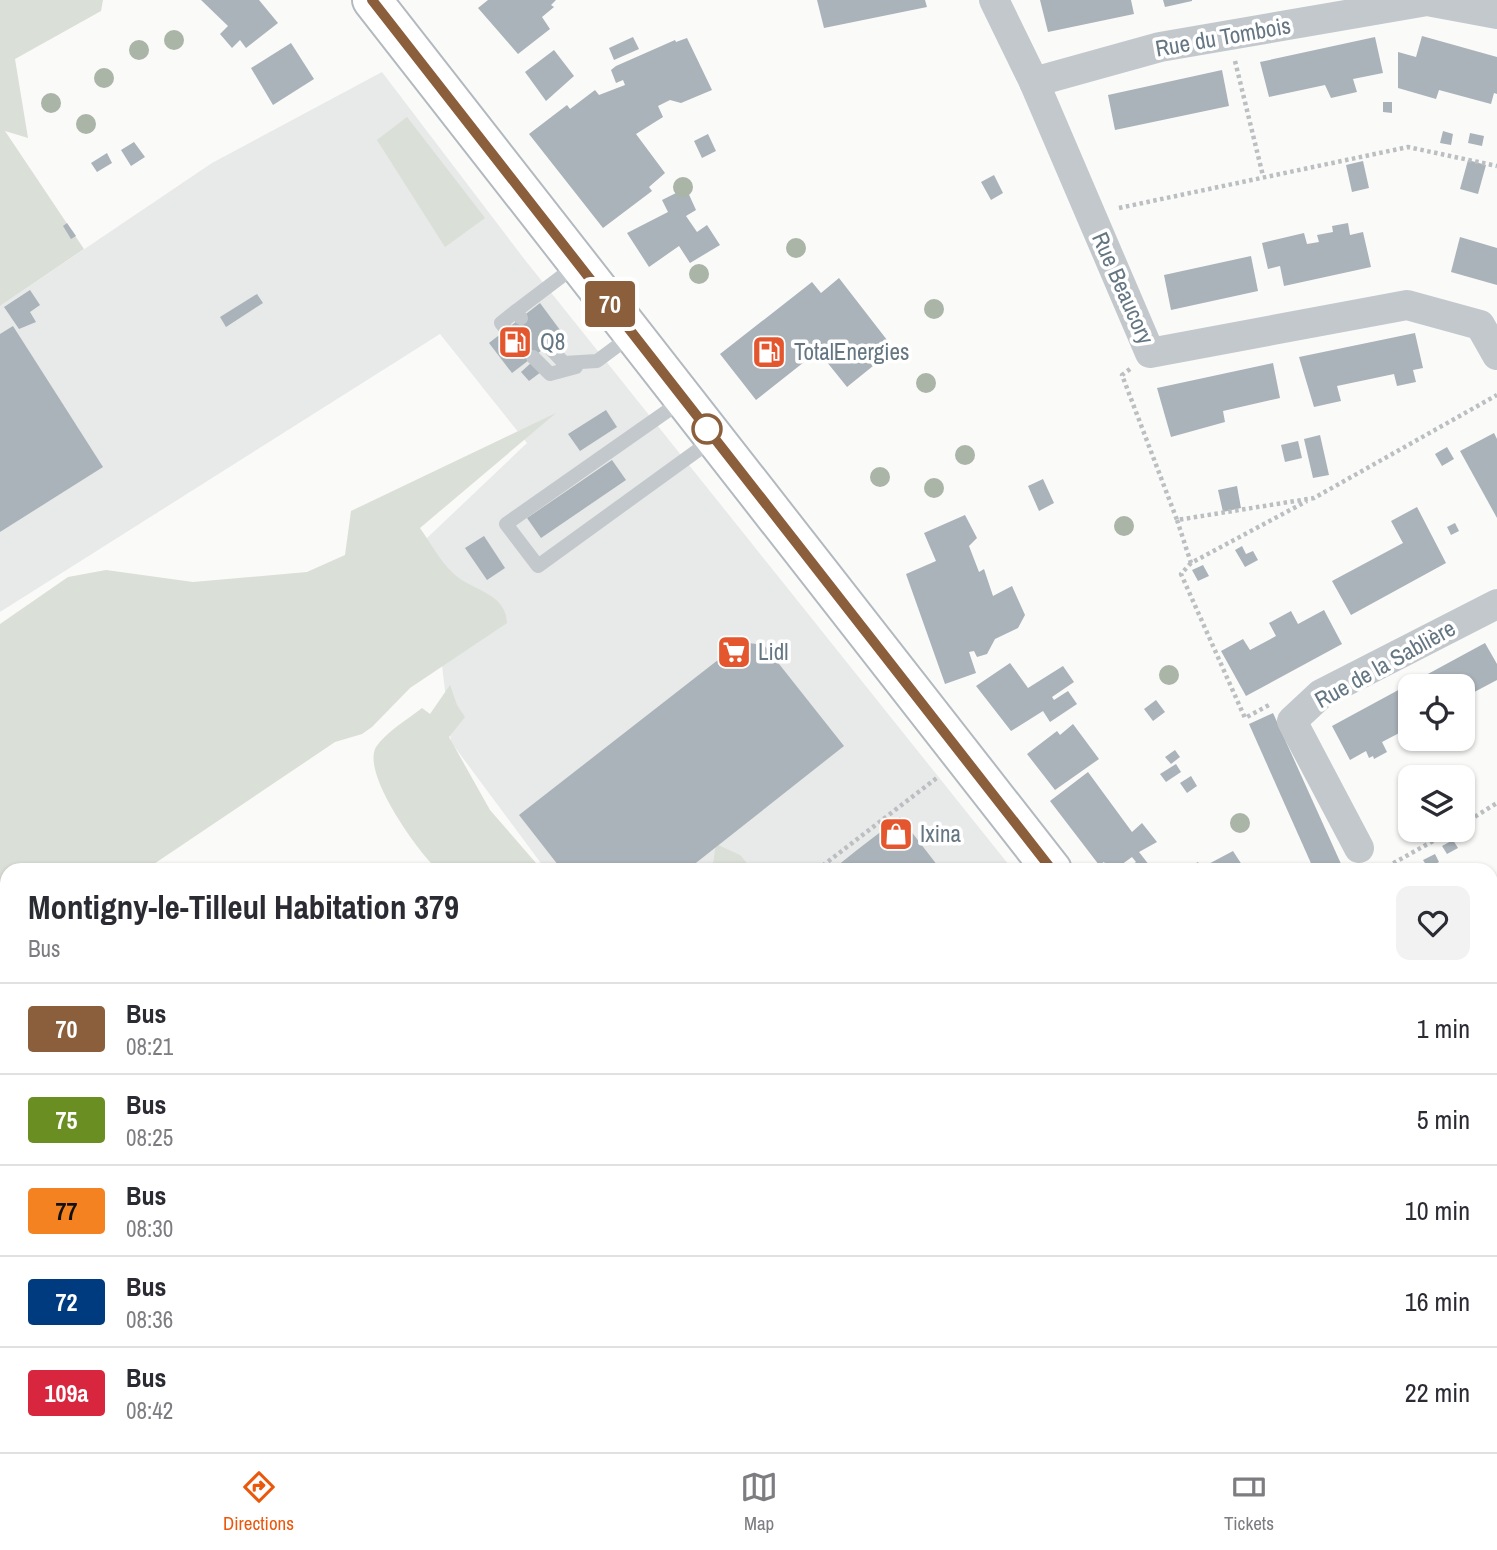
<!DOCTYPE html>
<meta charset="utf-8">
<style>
body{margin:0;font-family:"Archivo Narrow",sans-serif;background:#f2f2f3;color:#2b2b33;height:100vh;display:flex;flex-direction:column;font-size:26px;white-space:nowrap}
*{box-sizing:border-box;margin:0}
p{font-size:23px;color:#7c7c81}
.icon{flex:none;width:38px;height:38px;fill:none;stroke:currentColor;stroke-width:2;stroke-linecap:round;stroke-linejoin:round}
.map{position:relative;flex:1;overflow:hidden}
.drawer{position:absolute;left:0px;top:863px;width:1498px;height:590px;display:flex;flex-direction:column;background:#fff;border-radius:21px 21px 0 0;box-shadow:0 2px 5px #0004}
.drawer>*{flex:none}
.badge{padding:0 14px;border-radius:5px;font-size:24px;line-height:46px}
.controls{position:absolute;left:1398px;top:674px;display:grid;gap:14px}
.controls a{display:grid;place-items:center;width:77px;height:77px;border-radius:14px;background:#fff;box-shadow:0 2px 5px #0004;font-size:35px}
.map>.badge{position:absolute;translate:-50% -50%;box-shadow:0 0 0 4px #fff}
.round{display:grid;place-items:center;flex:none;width:74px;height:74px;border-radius:14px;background:#f2f2f3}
.summary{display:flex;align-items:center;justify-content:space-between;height:119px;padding:0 28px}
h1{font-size:33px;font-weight:700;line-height:52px}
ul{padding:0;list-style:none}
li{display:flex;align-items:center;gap:21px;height:91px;padding:0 28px;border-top:2px solid #e1e1e2}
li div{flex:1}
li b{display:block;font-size:26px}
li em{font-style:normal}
li .badge{min-width:77px;font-weight:700;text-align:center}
.tab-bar{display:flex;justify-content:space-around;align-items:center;height:98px;border-top:2px solid #e1e1e2;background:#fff;font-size:19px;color:#7c7c81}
.tab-bar a{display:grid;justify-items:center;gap:4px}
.tab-bar .current{color:#ea580c}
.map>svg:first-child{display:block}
.built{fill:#e8e9e9}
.green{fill:#dadfd7}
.building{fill:#aab3b9}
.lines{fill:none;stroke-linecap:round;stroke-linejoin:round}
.secondary-casing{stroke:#b3babf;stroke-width:42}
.path{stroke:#bbbfc2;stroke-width:4.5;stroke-dasharray:3.5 3.5;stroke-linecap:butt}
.lane{stroke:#c3c8cc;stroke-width:14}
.street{stroke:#c3c8cc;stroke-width:30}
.secondary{stroke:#fff;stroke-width:38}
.tree{fill:#aab4a7}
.line-casing{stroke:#fff;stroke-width:16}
.line{stroke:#8b5e3c;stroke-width:10}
.stop-dot{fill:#fff;stroke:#8b5e3c;stroke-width:3.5}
.labels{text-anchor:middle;stroke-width:7;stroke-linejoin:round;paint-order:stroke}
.street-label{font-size:23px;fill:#657683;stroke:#fff}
.poi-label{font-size:23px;fill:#657683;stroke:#fff;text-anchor:start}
</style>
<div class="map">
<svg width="1497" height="1452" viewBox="0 0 1497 1452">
<rect width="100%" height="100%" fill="#fafaf8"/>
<polygon class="built" points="382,72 525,260 1013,870 546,870 451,742 427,538 527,443 440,334 0,612 0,306 212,163"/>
<g class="green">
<polygon points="0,0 103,0 101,11 15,59 28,138 5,131 84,249 0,306"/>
<polygon points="407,117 485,218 445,247 377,140"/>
<path d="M556,413L420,528C430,542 440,561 453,573C471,591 506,592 507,623L410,688L372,727L362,734L335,742L145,870H7V936L0,932V624L68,577L106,570L193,582L307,572L345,555L351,511Z"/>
<path d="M450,685L457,705L465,717L449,737L490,810L542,870H438C418,852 361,773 376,747C386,732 408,719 422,708L430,714Z"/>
<polygon points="716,844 740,855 753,870 712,870"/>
<polygon points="0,1090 7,1105 7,1341 0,1345"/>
<polygon points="7,1349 7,1446 226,1446 218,1452 0,1452 0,1352"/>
<polygon points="270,1446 427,1446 432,1452 276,1452"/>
<polygon points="430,1446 604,1446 604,1452 435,1452"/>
</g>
<g class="building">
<polygon points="201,0 259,0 278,23 246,48 240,40 232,48 220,34 228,26"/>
<polygon points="488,0 556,0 551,5 554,7 542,17 550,29 518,54 478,8"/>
<polygon points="817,0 925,0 927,7 824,28"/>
<polygon points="1040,0 1131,0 1134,14 1048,32"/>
<polygon points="1163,0 1192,0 1192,1 1165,7"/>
<polygon points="1422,36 1497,57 1497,94 1494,93 1491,104 1439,90 1436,99 1398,88 1398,52 1416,57"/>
<polygon points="633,37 639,49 614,60 609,48"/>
<polygon points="1375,37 1383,73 1353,79 1357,92 1331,98 1325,85 1269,97 1260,62"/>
<polygon points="687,38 712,90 681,103 670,100 658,106 663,117 636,134 665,173 649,187 652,191 603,228 529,134 567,105 570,109 595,90 599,95 625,85 623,80 616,83 611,70 616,66 675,40 676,42"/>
<polygon points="291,43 314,79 273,105 251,68"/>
<polygon points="554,50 574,76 546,101 525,72"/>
<polygon points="1222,70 1229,106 1115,130 1108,95"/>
<polygon points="1383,102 1392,102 1392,113 1383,112"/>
<polygon points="1443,131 1453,134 1451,145 1440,143"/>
<polygon points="1470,133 1484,136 1482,146 1468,143"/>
<polygon points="708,134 716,151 702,158 694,141"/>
<polygon points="134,142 145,157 131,166 121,150"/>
<polygon points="107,153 112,163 97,172 91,163"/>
<polygon points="1468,160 1486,165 1478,194 1460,189"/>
<polygon points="1363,161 1369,188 1352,192 1346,165"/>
<polygon points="994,175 1003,193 991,200 981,182"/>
<polygon points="686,188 696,210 686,216 697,232 707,225 720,245 690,263 679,246 649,267 627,233 668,212 662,200"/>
<polygon points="67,223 76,236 71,239 63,226"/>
<polygon points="1348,223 1350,235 1363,232 1371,267 1284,286 1280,266 1268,269 1262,243 1304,233 1307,244 1319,242 1317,235 1333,232 1332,226"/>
<polygon points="1460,237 1497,248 1497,285 1451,272"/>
<polygon points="1251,256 1258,291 1171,310 1164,275"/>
<polygon points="839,278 894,349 847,387 818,351 756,400 720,354 812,282 821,293"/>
<polygon points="30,290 40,305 30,312 36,322 19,329 4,307"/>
<polygon points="257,294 263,303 226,327 220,317"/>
<polygon points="540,303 563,334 512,373 489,343"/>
<polygon points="13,326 103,467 0,532 0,334"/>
<polygon points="1415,333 1423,368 1413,370 1416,382 1397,386 1394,374 1337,386 1341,401 1314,407 1299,357"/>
<polygon points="532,362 541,372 529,381 521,372"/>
<polygon points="1273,363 1280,398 1223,411 1225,422 1171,437 1157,388"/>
<polygon points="606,410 617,427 580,451 568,434"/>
<polygon points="1494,433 1497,439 1497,518 1460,451"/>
<polygon points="1320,435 1329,475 1313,478 1304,439"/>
<polygon points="1298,441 1302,458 1285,462 1281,445"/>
<polygon points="1447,447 1454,459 1442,466 1435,454"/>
<polygon points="612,460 626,480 541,538 527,518"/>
<polygon points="1043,479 1054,503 1039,511 1028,486"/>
<polygon points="1237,486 1241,508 1223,512 1218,490"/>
<polygon points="1417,507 1446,563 1351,615 1332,581 1403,543 1391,521"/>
<polygon points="965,515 977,538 969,546 979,572 984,569 993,596 1012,586 1025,615 1018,628 995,639 987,654 977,657 974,651 969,652 976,673 945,684 906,574 936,561 924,533"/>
<polygon points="1455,523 1459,531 1451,535 1447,527"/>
<polygon points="484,536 505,568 487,580 465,548"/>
<polygon points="1242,546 1246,554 1253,551 1258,560 1245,567 1235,550"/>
<polygon points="1203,565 1209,576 1198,581 1192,570"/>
<polygon points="1324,610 1342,644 1246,696 1221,651 1243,639 1250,650 1276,636 1269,623 1291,611 1298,624"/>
<polygon points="741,642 764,645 844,746 687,870 562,870 519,815"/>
<polygon points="1485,643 1497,664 1497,680 1463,698 1463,686 1410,686 1410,741 1405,730 1382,742 1387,752 1374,759 1373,756 1369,758 1366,751 1350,760 1332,726"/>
<polygon points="1010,663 1028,688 1063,666 1074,682 1052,697 1054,700 1068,691 1077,704 1050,722 1043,711 1011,731 976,686"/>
<polygon points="1156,700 1165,712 1153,721 1144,709"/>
<polygon points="1273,713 1342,866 1337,870 1314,870 1249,724"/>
<polygon points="1073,724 1099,759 1055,790 1027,754 1057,731 1060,735"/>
<polygon points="1175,750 1180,757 1171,764 1165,757"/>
<polygon points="1176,764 1181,772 1166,782 1160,774"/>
<polygon points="1088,772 1132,832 1142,823 1157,842 1139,852 1153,870 1125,870 1136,862 1132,857 1114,870 1109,870 1104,862 1099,865 1050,801"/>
<polygon points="1191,776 1197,786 1187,793 1180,783"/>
<polygon points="900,817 941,870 832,870 857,850"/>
<polygon points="1453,840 1458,848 1447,854 1442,846"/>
<polygon points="1233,851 1244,868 1241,870 1184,870 1198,862 1201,868"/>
<polygon points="1435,854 1439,862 1428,868 1423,860"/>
<polygon points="1491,931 1497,941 1497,975 1491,979"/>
<polygon points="1497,1110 1497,1130 1491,1121 1491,1114"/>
<polygon points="1491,1273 1497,1282 1497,1354 1491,1358"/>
<polygon points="612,1446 671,1446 675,1451 689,1446 693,1452 623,1452"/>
<polygon points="734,1446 784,1446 788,1452 732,1452 730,1449"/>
<polygon points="1042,1446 1114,1446 1104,1452 1046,1452"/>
<polygon points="1358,1446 1429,1446 1420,1452 1350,1452"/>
</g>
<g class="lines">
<g class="secondary-casing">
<g id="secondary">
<polyline points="372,0 1052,870"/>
<polyline points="1491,1429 1497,1437"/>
<polyline points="941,1452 949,1446"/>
</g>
</g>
<g class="path">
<polyline points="1235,61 1263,176"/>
<polyline points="1119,208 1408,147 1497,166"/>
<polyline points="1130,369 1122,375 1177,520 1314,498 1497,395"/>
<polyline points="1177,520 1191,563 1307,501"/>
<polyline points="1191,563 1181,574 1245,718 1269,705"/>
<polyline points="1463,824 1497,803"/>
<polyline points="817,870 938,777"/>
<polyline points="1381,870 1453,830"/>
<polyline points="0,1347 7,1343"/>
</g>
<g class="lane">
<polyline points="521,318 516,311 578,264"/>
<polyline points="506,329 501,323 516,311"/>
<polyline points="548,346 564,363 597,361 632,335"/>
<polyline points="533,357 550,374 576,367"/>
<polyline points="683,400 506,524 538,566 712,440"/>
</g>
<g class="street">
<polyline points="994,0 1034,82 1150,353 1407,305 1480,325 1497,355"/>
<polyline points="1034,82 1160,47 1427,1 1497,14"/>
<polyline points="1359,848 1292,721 1321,694 1497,604"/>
<polyline points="1491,1034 1497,1031"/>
</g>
<use href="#secondary" class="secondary"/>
</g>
<g class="tree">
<circle cx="174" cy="40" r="10"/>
<circle cx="139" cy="50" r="10"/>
<circle cx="104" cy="78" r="10"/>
<circle cx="51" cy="103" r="10"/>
<circle cx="86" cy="124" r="10"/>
<circle cx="683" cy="187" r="10"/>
<circle cx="796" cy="248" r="10"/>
<circle cx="699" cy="274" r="10"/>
<circle cx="934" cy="309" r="10"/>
<circle cx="926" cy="383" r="10"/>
<circle cx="965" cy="455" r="10"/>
<circle cx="880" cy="477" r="10"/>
<circle cx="934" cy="488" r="10"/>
<circle cx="1124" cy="526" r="10"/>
<circle cx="1169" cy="675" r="10"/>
<circle cx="1240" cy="823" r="10"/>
</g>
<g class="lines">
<g class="line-casing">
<polyline id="line" points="372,0 1052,870"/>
</g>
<use href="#line" class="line"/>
</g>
<defs>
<g id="fuel-square" transform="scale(1.75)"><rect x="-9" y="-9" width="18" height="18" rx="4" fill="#e4572e" stroke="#fff"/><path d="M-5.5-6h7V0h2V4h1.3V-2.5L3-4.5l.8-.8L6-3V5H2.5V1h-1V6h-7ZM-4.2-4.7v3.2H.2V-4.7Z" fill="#fff"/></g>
<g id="supermarket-square" transform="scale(1.75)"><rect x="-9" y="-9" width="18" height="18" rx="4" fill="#e4572e" stroke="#fff"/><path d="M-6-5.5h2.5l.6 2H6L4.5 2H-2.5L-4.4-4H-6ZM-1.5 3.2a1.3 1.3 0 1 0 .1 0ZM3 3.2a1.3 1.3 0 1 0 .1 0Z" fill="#fff"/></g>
<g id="shop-square" transform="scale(1.75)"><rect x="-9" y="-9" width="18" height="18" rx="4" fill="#e4572e" stroke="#fff"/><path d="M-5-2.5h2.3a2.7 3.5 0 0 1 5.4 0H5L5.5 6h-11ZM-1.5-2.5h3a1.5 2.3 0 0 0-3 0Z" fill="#fff"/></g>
</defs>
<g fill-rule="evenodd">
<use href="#fuel-square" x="515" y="342"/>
<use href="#fuel-square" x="769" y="352"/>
<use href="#supermarket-square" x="734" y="652"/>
<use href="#shop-square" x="896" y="834"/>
</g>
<circle class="stop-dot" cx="707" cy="429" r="14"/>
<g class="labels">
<g class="street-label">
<text transform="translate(1223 37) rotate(-10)" y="8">Rue du Tombois</text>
<text transform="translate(1123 288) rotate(66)" y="8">Rue Beaucory</text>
<text transform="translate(1385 664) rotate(-29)" y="8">Rue de la Sablière</text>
</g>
<g class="poi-label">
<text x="540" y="350">Q8</text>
<text x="794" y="360">TotalEnergies</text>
<text x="758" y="660">Lidl</text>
<text x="920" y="842">Ixina</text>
</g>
</g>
</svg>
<div class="controls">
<a><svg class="icon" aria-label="locate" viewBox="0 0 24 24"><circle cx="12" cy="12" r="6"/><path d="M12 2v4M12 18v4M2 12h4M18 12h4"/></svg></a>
<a><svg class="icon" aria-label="layers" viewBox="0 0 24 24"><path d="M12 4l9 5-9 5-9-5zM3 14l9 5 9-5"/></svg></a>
</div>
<b class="badge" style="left:610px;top:304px;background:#8b5e3c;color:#fff">70</b>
<section class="drawer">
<div class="summary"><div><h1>Montigny-le-Tilleul Habitation 379</h1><p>Bus</p></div><a class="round"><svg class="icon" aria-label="heart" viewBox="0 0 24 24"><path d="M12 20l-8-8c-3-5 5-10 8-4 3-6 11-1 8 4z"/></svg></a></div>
<ul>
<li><span class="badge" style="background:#8b5e3c;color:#fff">70</span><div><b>Bus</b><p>08:21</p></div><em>1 min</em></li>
<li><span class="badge" style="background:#6b8e23;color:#fff">75</span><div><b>Bus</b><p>08:25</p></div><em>5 min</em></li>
<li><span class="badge" style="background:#f58220;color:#111">77</span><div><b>Bus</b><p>08:30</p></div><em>10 min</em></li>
<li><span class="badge" style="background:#003b80;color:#fff">72</span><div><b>Bus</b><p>08:36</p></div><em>16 min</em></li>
<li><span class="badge" style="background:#d7263d;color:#fff">109a</span><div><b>Bus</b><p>08:42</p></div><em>22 min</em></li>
</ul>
</section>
</div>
<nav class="tab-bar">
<a class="current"><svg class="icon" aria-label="directions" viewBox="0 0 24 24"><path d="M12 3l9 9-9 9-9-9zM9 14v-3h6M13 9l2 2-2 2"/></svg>Directions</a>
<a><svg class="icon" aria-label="map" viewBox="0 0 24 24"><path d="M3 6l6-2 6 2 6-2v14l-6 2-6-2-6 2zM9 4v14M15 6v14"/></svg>Map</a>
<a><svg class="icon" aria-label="tickets" viewBox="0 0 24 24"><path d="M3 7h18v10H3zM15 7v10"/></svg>Tickets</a>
</nav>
